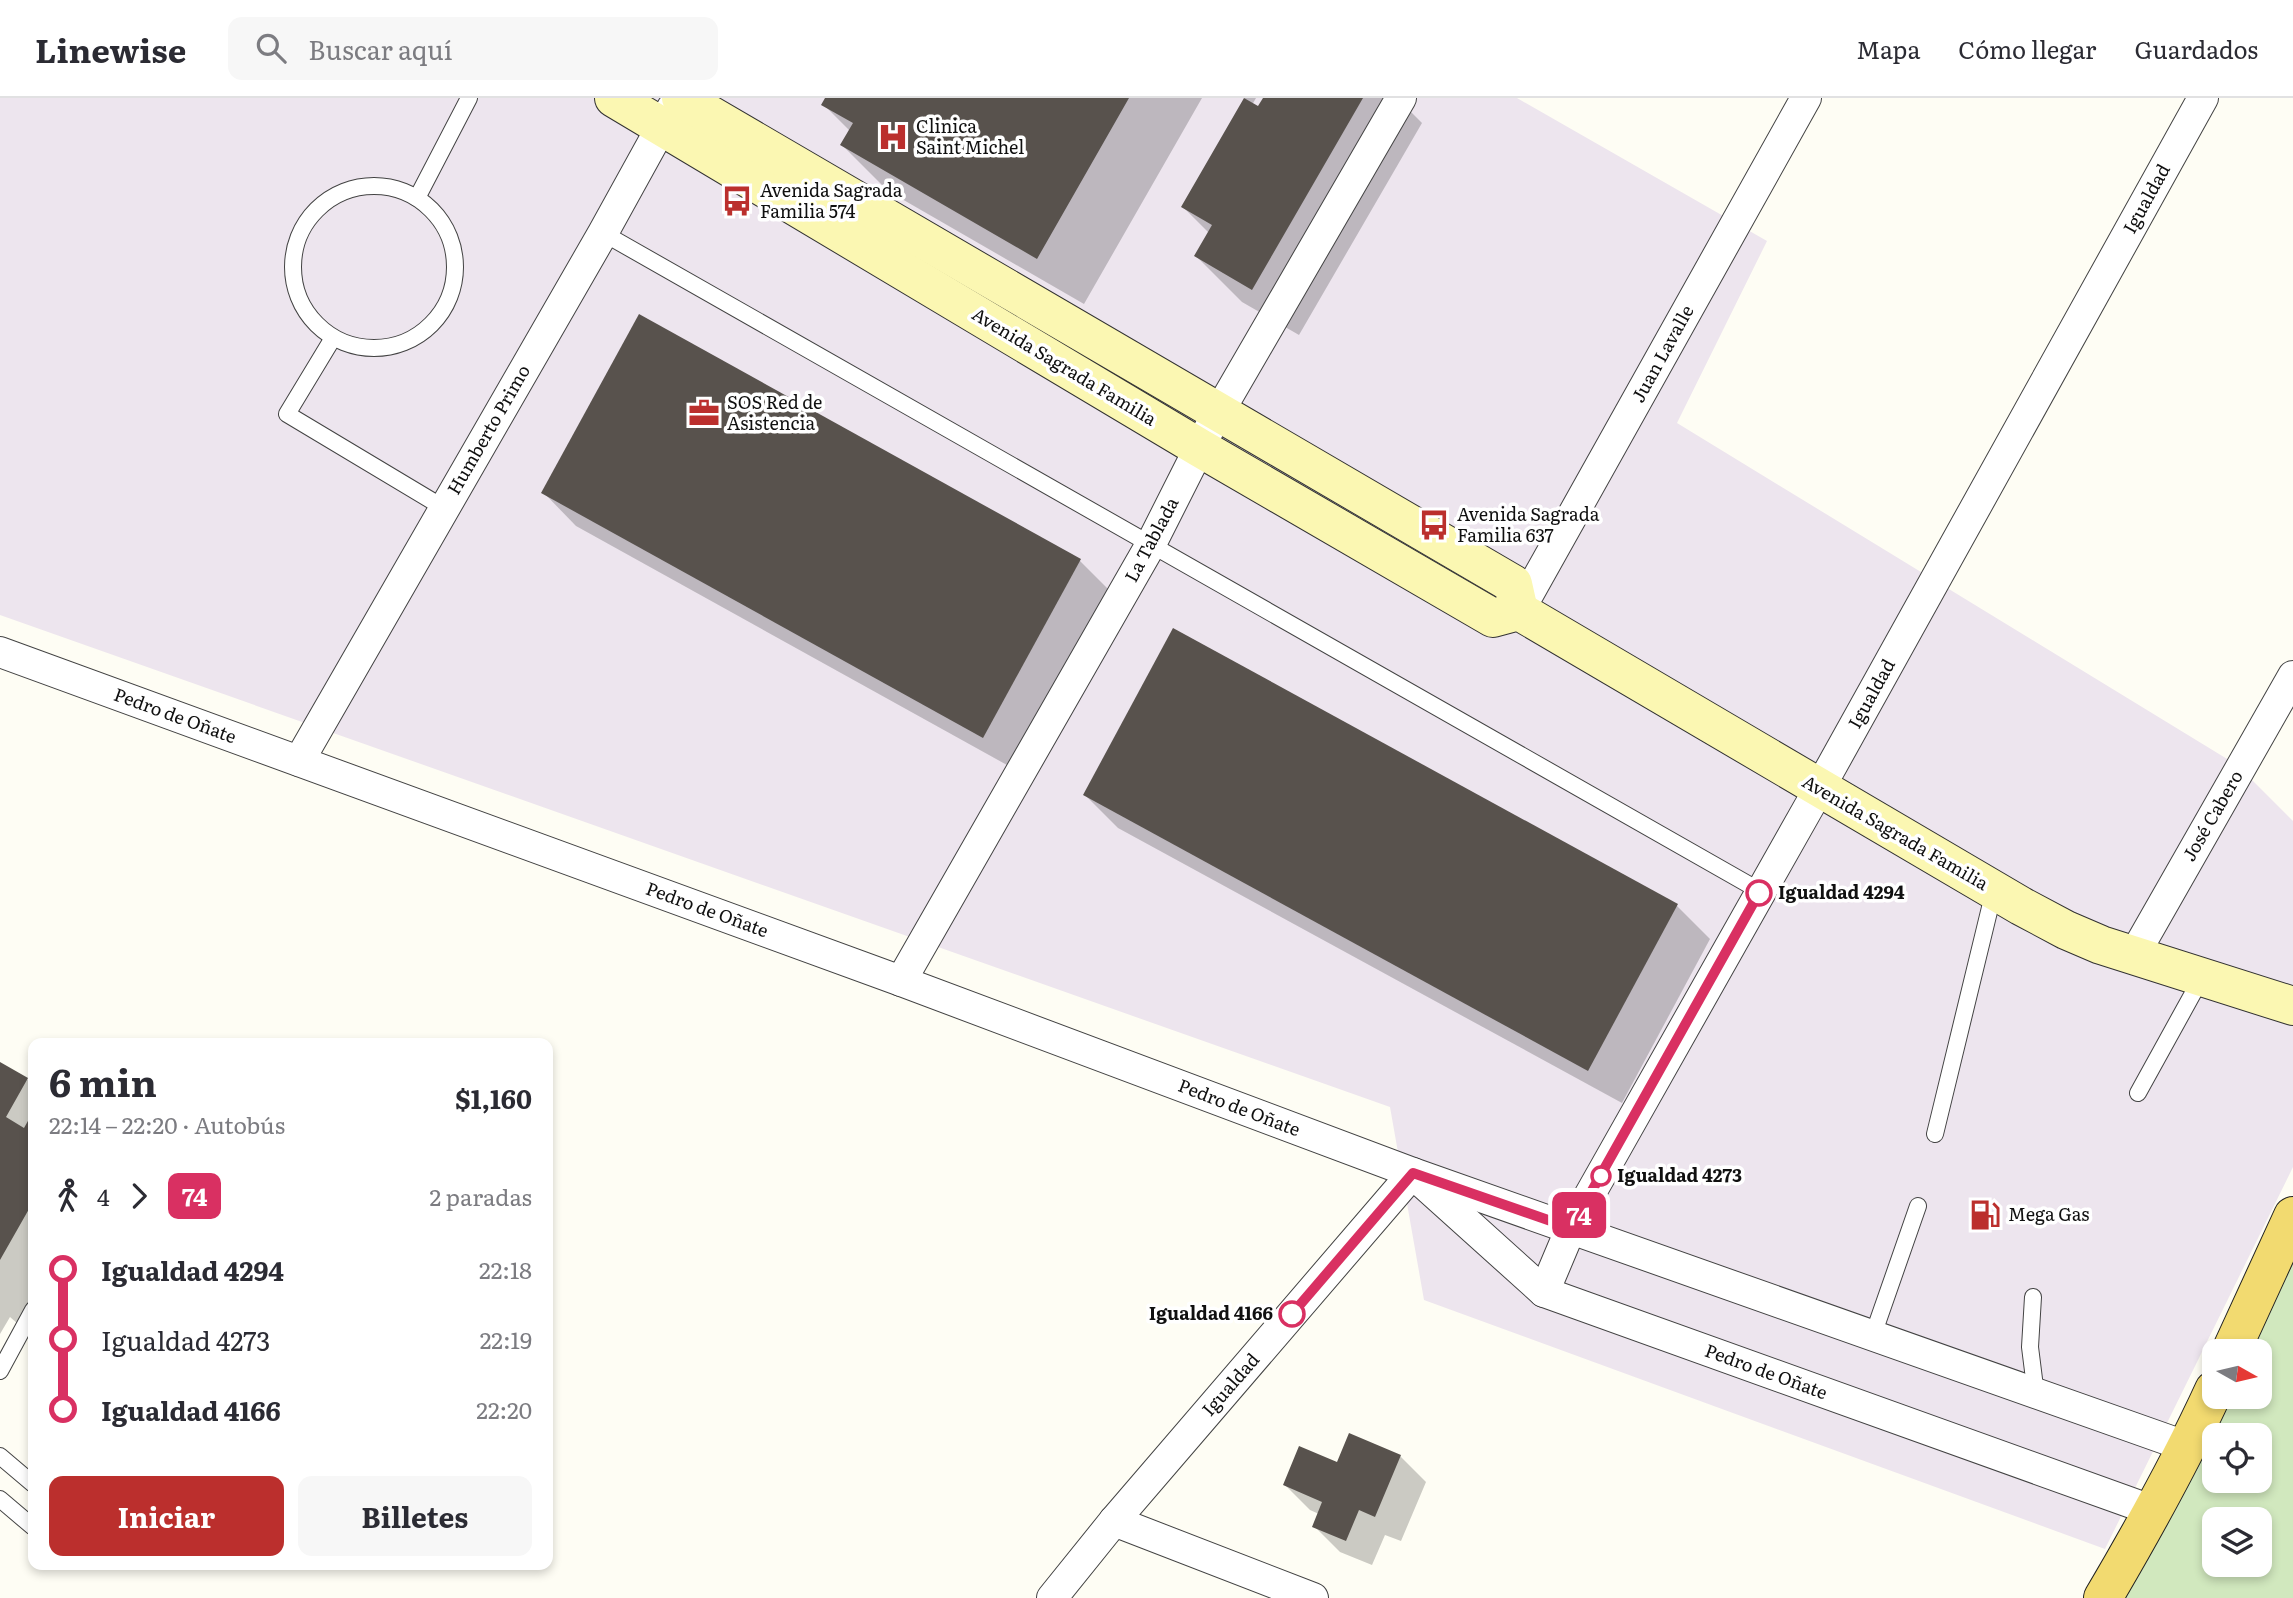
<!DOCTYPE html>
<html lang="es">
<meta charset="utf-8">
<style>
body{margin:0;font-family:Literata,serif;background:#f7f7f7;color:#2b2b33;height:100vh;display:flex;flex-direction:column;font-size:26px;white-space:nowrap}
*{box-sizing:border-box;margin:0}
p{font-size:23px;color:#7c7c81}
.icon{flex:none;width:38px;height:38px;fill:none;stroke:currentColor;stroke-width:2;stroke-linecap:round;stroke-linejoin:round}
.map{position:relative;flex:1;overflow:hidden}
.sheet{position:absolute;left:28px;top:940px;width:525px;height:532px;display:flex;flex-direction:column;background:#fff;border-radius:14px;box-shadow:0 4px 10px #0003}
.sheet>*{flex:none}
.badge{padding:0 14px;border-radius:10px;font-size:24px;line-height:46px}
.needle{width:46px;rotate:98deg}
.controls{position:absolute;left:2202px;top:1241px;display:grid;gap:14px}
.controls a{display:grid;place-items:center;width:70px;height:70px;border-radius:14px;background:#fff;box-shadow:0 4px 10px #0003;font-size:35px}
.map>.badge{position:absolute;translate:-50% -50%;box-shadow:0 0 0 4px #fff}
.legs{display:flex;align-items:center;gap:10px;height:77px;padding:0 21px;font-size:23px}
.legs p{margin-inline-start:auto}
.headline{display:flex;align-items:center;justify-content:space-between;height:119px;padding:0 21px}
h1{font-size:38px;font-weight:700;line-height:52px}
.cta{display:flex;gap:14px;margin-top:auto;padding:14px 21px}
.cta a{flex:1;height:80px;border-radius:14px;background:#bb2f2d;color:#fff;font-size:28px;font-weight:700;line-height:80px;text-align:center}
.cta a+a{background:#f7f7f7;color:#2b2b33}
ul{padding:0 21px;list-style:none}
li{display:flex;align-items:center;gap:24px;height:70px;font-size:26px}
li i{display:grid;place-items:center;width:10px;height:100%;margin:0 9px;background:currentColor}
li i::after{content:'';width:18px;height:18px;margin:-9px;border:5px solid;border-radius:50%;background:#fff}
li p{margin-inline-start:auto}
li:first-child i{background:linear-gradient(#0000 50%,currentColor 0)}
li:last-child i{background:linear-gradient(currentColor 50%,#0000 0)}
header{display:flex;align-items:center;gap:42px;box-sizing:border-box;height:98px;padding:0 35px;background:#fff;border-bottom:2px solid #e1e1e2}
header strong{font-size:33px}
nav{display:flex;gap:38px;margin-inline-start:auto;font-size:24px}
.search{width:490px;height:63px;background:#f7f7f7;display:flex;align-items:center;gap:18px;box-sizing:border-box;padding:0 24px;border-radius:14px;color:#7c7c81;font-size:26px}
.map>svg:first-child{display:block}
.industrial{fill:#ede5ee}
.grass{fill:#d1e8be;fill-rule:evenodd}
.shadow{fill:#0003}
.building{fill:#58524d}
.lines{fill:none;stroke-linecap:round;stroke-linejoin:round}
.service-casing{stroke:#434343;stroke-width:18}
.minor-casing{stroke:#434343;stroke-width:32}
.secondary-casing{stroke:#323232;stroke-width:40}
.primary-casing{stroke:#212121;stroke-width:40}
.service{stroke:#fff;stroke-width:16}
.minor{stroke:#fff;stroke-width:30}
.secondary{stroke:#fbf7b2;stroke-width:38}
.primary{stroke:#f2da70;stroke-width:38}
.line-1-casing{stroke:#fff;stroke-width:16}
.line-1{stroke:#d93062;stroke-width:10}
.stop-1-dot{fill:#fff;stroke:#d93062;stroke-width:3.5}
.labels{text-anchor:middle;stroke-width:7;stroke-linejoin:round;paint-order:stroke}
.poi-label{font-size:18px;fill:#101010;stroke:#fff;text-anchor:start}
.street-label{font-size:18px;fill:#101010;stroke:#fff}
.stop-label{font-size:18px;font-weight:bold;fill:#101010;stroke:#fff;text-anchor:start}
</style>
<header>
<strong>Linewise</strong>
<div class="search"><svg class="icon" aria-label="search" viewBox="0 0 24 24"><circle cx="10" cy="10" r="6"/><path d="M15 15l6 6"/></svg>Buscar aquí</div>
<nav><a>Mapa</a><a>Cómo llegar</a><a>Guardados</a></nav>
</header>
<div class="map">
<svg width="2293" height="1500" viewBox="0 0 2293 1500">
<rect width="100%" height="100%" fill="#fefdf4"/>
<polygon class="industrial" points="0,0 1517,0 1767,143 1677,325 2237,667 2293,723 2293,1069 2105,1451 1424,1202 1390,1009 0,517"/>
<path class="grass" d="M2293,1118V1500H2103L2214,1298H2259V1253H2231ZM2214,1337H2259V1382H2214ZM2214,1421H2259V1466H2214Z"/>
<g class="shadow">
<polygon points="827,0 1202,0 1084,206 888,93 842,47 850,33 823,6"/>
<polygon points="1245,0 1256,0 1252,7 1259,11 1265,0 1397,0 1422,25 1299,237 1242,204 1196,158 1209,135 1183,109"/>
<polygon points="543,394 1080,463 1113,496 1016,672 576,428"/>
<polygon points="1085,697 1677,808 1710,841 1622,1005 1118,730"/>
<polygon points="0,966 27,981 33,987 33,1239 10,1219 0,1236"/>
<polygon points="1400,1358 1426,1384 1401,1443 1385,1437 1372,1467 1340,1454 1314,1428 1319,1416 1310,1412 1285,1387 1338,1366"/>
</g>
<g class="building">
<polygon points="825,0 1129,0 1037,161 840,47 853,25 821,7"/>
<polygon points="1244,0 1258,8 1263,0 1363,0 1252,192 1194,158 1212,127 1181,109"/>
<polygon points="639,216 1081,461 983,640 541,395"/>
<polygon points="1173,530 1678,806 1588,973 1083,697"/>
<polygon points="0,964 28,980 6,1019 24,1030 33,1014 33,1104 0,1162"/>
<polygon points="1349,1335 1401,1357 1375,1419 1359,1412 1346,1443 1312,1429 1322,1404 1283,1387 1299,1348 1337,1364"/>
</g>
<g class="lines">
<g class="service-casing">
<g id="service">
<circle cx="374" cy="169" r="81"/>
<polyline points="417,100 469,0"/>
<polyline points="603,135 1760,793"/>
<polyline points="333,240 287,316 444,410"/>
<polyline points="2138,995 2202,879"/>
<polyline points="1935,1036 1994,793"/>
<polyline points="2033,1199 2030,1249 2036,1297"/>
<polyline points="1873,1237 1918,1108"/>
<polyline points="0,1273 33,1212"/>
<polyline points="0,1358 33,1386"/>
<polyline points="0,1401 33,1429"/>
</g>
</g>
<g class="minor-casing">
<g id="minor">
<polyline points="1519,513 1806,0"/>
<polyline points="0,554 901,883 1413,1075 2188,1349"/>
<polyline points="299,663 603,135 672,10"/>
<polyline points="2134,857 2293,578"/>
<polyline points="901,883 1150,448 1209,331 1401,0"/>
<polyline points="1423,1085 1544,1194 2154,1413"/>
<polyline points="1544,1194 1571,1130 1819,691 2203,0"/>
<polyline points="1114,1423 1313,1500"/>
<polyline points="1052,1500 1114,1423 1413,1075"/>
</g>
</g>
<g class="secondary-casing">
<g id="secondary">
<polyline points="614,0 1200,350 1493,520 1519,513 2021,808 2066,832 2101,847 2293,908"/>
<polyline points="681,0 1513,486 1519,513"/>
</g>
</g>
<g class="primary-casing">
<g id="primary">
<polyline points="2231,1253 2293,1118"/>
<path d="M2103,1500C2143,1432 2181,1364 2214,1292"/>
</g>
</g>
<use href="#service" class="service"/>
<use href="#minor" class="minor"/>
<use href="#secondary" class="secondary"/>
<use href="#primary" class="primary"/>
</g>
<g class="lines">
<g class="line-1-casing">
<polyline id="line-1" points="1292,1216 1413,1075 1571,1130 1759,795"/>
</g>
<use href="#line-1" class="line-1"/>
</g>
<defs>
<g id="hospital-bare" transform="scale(2.415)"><path d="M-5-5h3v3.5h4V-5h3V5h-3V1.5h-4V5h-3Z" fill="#bb2f2d" stroke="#fff" stroke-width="2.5" paint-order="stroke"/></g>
<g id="bus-bare" transform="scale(2.415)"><path d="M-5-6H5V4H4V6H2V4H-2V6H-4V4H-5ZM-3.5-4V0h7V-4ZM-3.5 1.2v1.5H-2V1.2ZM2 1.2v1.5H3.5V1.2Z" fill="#bb2f2d" stroke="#fff" stroke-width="2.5" paint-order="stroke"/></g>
<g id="office-bare" transform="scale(2.415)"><path d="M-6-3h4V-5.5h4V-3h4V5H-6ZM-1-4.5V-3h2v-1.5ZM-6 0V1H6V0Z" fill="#bb2f2d" stroke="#fff" stroke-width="2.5" paint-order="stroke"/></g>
<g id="fuel-bare" transform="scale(2.415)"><path d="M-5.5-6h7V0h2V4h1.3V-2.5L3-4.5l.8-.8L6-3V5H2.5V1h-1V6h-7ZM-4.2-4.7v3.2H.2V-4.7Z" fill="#bb2f2d" stroke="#fff" stroke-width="2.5" paint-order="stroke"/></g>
</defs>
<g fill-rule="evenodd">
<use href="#hospital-bare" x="893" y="39"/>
<use href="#bus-bare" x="737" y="103"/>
<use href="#office-bare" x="704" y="315"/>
<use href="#bus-bare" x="1434" y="427"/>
<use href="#fuel-bare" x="1985" y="1117"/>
</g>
<g class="stop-1-dot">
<circle cx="1759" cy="795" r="12"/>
<circle cx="1601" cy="1078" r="9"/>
<circle cx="1292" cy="1216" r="12"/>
</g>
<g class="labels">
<g class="poi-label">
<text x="916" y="35">Clinica<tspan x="916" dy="21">Saint Michel</tspan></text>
<text x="760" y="99">Avenida Sagrada<tspan x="760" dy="21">Familia 574</tspan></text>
<text x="727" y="311">SOS Red de<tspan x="727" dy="21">Asistencia</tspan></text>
<text x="1457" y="423">Avenida Sagrada<tspan x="1457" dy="21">Familia 637</tspan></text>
<text x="2008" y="1123">Mega Gas</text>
</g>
<g class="street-label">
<text transform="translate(2147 101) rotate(-61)" y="6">Igualdad</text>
<text transform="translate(1663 256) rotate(-61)" y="6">Juan Lavalle</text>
<text transform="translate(1064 269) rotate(31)" y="6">Avenida Sagrada Familia</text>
<text transform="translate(489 332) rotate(-60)" y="6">Humberto Primo</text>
<text transform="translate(1152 442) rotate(-62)" y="6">La Tablada</text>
<text transform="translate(1872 596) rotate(-61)" y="6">Igualdad</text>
<text transform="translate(175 618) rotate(20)" y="6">Pedro de Oñate</text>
<text transform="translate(2213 718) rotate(-60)" y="6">José Cabero</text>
<text transform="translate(1895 735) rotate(30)" y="6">Avenida Sagrada Familia</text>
<text transform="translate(707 812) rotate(20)" y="6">Pedro de Oñate</text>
<text transform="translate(1239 1010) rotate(21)" y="6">Pedro de Oñate</text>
<text transform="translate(1766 1274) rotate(20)" y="6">Pedro de Oñate</text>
<text transform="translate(1231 1287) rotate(-49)" y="6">Igualdad</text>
</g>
<g class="stop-label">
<text x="1778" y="801">Igualdad 4294</text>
<text x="1617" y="1084">Igualdad 4273</text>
<text x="1273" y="1222" text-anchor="end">Igualdad 4166</text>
</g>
</g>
</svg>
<div class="controls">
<a><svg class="needle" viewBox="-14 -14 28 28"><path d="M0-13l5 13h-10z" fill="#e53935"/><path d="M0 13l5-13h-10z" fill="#7c7c81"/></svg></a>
<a><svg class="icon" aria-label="locate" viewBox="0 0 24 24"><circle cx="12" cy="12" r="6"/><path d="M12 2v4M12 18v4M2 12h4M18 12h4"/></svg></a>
<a><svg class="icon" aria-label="layers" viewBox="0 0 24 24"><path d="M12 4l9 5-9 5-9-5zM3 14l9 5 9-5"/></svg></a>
</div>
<b class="badge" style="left:1579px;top:1117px;background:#d93062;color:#fff">74</b>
<section class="sheet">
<div class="headline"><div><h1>6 min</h1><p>22:14 – 22:20 · Autobús</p></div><b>$1,160</b></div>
<div class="legs"><svg class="icon" aria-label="walk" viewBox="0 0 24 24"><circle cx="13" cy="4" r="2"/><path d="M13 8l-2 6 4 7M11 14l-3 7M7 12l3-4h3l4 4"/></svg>4<svg class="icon" aria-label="forward" viewBox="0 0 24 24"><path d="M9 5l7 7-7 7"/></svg><b class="badge" style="background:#d93062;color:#fff">74</b><p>2 paradas</p></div>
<ul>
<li><i style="color:#d93062"></i><b>Igualdad 4294</b><p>22:18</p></li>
<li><i style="color:#d93062"></i><span>Igualdad 4273</span><p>22:19</p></li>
<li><i style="color:#d93062"></i><b>Igualdad 4166</b><p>22:20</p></li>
</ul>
<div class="cta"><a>Iniciar</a><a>Billetes</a></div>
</section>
</div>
